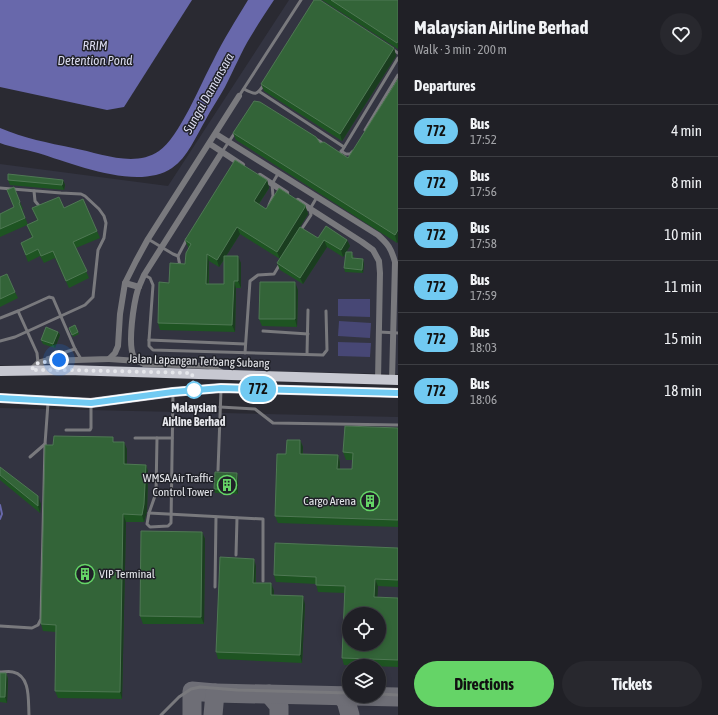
<!DOCTYPE html>
<meta charset="utf-8">
<style>
body{margin:0;font-family:"Asap Condensed",sans-serif;background:#28282e;color:#f1f3f6;height:100vh;display:flex;flex-direction:column;font-size:15px;white-space:nowrap}
*{box-sizing:border-box;margin:0}
p{font-size:13px;color:#a2a3a7}
.icon{flex:none;width:22px;height:22px;fill:none;stroke:currentColor;stroke-width:2;stroke-linecap:round;stroke-linejoin:round}
.map{position:relative;flex:1;overflow:hidden}
.drawer{display:flex;flex-direction:column;background:#202026;width:320px}
.drawer>*{flex:none}
.badge{padding:0 8px;border-radius:13px;font-size:14px;line-height:26px}
.fabs{position:absolute;left:342px;top:607px;display:grid;gap:8px}
.fabs a{display:grid;place-items:center;width:44px;height:44px;border-radius:50%;background:#202026;box-shadow:0 2px 6px #0003,0 0 0 1px #3d3e43;font-size:20px}
.you{position:absolute;width:20px;height:20px;margin:-10px;border:3px solid #fff;border-radius:50%;background:#1a73e8;box-shadow:0 0 0 6px #1a73e833}
.map>.badge{position:absolute;translate:-50% -50%;box-shadow:0 0 0 2px #fff}
h2{padding:0 16px;font-size:15px;line-height:36px}
.round{display:grid;place-items:center;flex:none;width:42px;height:42px;border-radius:21px;background:#28282e}
.head{display:flex;align-items:center;justify-content:space-between;height:68px;padding:0 16px}
h1{font-size:19px;font-weight:700;line-height:30px}
.cta{display:flex;gap:8px;margin-top:auto;padding:8px 16px}
.cta a{flex:1;height:46px;border-radius:24px;background:#65d467;color:#111;font-size:16px;font-weight:700;line-height:46px;text-align:center}
.cta a+a{background:#28282e;color:#f1f3f6}
ul{padding:0;list-style:none}
li{display:flex;align-items:center;gap:12px;height:52px;padding:0 16px;border-top:1px solid #3d3e43}
li div{flex:1}
li b{display:block;font-size:15px}
li em{font-style:normal}
li .badge{min-width:44px;font-weight:700;text-align:center}
main{display:flex;flex:1;min-height:0}
.map>svg:first-child{display:block}
.built{fill:#333441;fill-rule:evenodd}
.green{fill:#474775}
.water{fill:#6868ab}
.lines{fill:none;stroke-linecap:round;stroke-linejoin:round}
.stream{stroke:#6868ab;stroke-width:2}
.taxiway{stroke:#6e6e76;stroke-width:19}
.service{stroke:#79797d;stroke-width:3}
.minor{stroke:#79797d;stroke-width:6}
.primary{stroke:#c7c8d1;stroke-width:10}
.wall{fill:#1e5422;fill-rule:evenodd}
.shaded-wall{fill:#1a3d1f}
.building{fill:#336438;stroke:#4f7854;fill-rule:evenodd}
.line-casing{stroke:#fff;stroke-width:9}
.line{stroke:#71caf2;stroke-width:6}
.walk{stroke:#e5e6eb;stroke-width:4;stroke-dasharray:0 7.2}
.stop-dot{fill:#fff;stroke:#71caf2;stroke-width:2}
.labels{text-anchor:middle;stroke-width:3;stroke-linejoin:round;paint-order:stroke}
.street-label{font-size:12px;fill:#e5e6eb;stroke:#202128}
.stop-label{font-size:12px;font-weight:bold;fill:#e5e6eb;stroke:#202128}
.poi-label{font-size:12px;fill:#e5e6eb;stroke:#202128;text-anchor:end}
.water-label{font-size:13px;font-style:italic;fill:#dadbef;stroke:#202128}
</style>
<main>
<div class="map">
<svg width="398" height="715" viewBox="0 0 398 715">
<rect width="100%" height="100%" fill="#2a2a32"/>
<g class="built">
<polygon points="289,0 398,0 398,374 0,365 0,164 168,186"/>
<path d="M0,408L398,417V715H0ZM349,614H379V644H349ZM349,666H379V696H349Z"/>
</g>
<g class="green">
<polygon points="338,299 370,299 370,317 338,316"/>
<polygon points="339,321 371,323 370,338 338,336"/>
<polygon points="338,342 371,343 370,357 338,356"/>
</g>
<g class="water">
<polygon points="0,0 192,0 124,107 107,110 0,87"/>
<path d="M248,0H274C266,12 258,24 251,36C241,52 234,70 225,87C219,98 211,109 205,121C196,136 188,157 172,168C138,191 74,164 38,153C25,149 13,148 0,143V128C24,138 48,143 73,148C100,153 134,168 159,151C179,138 201,83 213,61C223,40 236,20 248,0Z"/>
</g>
<g class="lines">
<polyline class="stream" points="0,505 2,514 0,519"/>
<g class="taxiway">
<polyline points="269,694 279,706 279,715"/>
<polyline points="341,696 346,701 350,715"/>
<polyline points="192,715 192,691 215,693"/>
<polyline points="213,715 215,693 398,697"/>
</g>
<g class="service">
<polyline points="392,49 398,53"/>
<path d="M244,89C255,95 257,96 264,84"/>
<polyline points="260,92 344,147"/>
<polyline points="239,96 301,0"/>
<polyline points="365,130 398,75"/>
<polyline points="314,138 321,142 323,146"/>
<polyline points="341,151 346,154 350,154 353,151"/>
<polyline points="222,152 236,131"/>
<polyline points="340,154 398,58"/>
<polyline points="0,188 61,193 81,194 85,196 99,209 104,216 106,223 104,238 98,250 93,297 85,305 15,337 0,341"/>
<polyline points="34,191 35,201 40,207"/>
<polyline points="269,205 273,196 272,184 279,172"/>
<polyline points="301,230 311,215 310,209 317,197"/>
<polyline points="148,239 173,254 178,256"/>
<polyline points="180,266 178,256 187,239"/>
<polyline points="144,275 150,278 153,285 149,340 149,346 153,350 323,355 327,350 326,311"/>
<polyline points="0,318 18,311"/>
<polyline points="263,331 308,334"/>
<polyline points="379,332 398,333"/>
<polyline points="149,340 245,344"/>
<polyline points="245,353 250,281 258,275 274,274 280,264"/>
<polyline points="307,354 308,310"/>
<polyline points="47,358 75,349"/>
<polyline points="38,363 37,353 18,311 49,297 53,298 75,349 81,359"/>
<polyline points="220,407 255,409 273,423 398,425"/>
<polyline points="66,430 90,430 91,428 91,404"/>
<polyline points="135,438 172,438"/>
<polyline points="157,438 156,493 149,513 147,524 150,527 168,526 171,523 173,393"/>
<polyline points="30,457 45,444"/>
<polyline points="218,470 221,390"/>
<polyline points="149,513 263,519 263,581"/>
<polyline points="236,555 237,518"/>
<polyline points="215,587 216,517"/>
<polyline points="0,626 32,628 38,625 41,619 45,444 48,403"/>
<path d="M0,672C4,672 9,671 13,672C31,676 28,701 29,715"/>
<polyline points="379,694 398,695"/>
<polyline points="161,715 179,697 191,689 200,687 237,690 349,693"/>
</g>
<g class="minor">
<path d="M216,134L378,235C388,244 391,248 395,262L392,380"/>
<polyline points="210,144 242,165"/>
<path d="M222,152L144,275C142,280 140,284 138,289C134,302 127,345 134,357C136,361 140,362 144,364L209,366L223,373"/>
<polyline points="260,176 286,193"/>
<polyline points="298,201 362,242 373,250 379,261 380,273 378,380"/>
<polyline points="125,283 139,287"/>
<polyline points="109,359 138,361"/>
<polyline points="31,370 38,363 45,361 109,359 115,353 118,346 120,314 125,283 136,261 148,239 239,96"/>
</g>
<g class="primary">
<polyline points="0,371 67,370 398,380"/>
<polyline points="0,398 91,403 173,392 221,388 398,393"/>
</g>
</g>
<g class="wall">
<polygon points="322,0 398,0 398,49"/>
<polygon points="394,48 396,56 342,141 264,91 261,84"/>
<polygon points="398,79 397,243 236,140 233,133 320,143 348,158"/>
<polygon points="8,180 63,180 65,185 64,190 10,185"/>
<path d="M267,180L269,188L259,204L266,209L305,205L308,214L280,259L240,234L226,256L241,263V288H236L235,332L160,330L158,323L169,283L185,264L189,248L188,247L185,240ZM224,260V284H209V261L219,267Z"/>
<polygon points="7,190 20,202 23,209 22,209 28,225 37,220 32,208 64,208 97,231 100,238 76,248 89,278 69,288 55,258 44,263 40,256 28,262 21,243 32,238 27,225 0,237 0,214 14,207"/>
<polygon points="318,238 347,240 350,246 346,252 354,256 353,258 364,263 363,273 345,272 344,268 346,253 343,257 327,247 303,284 280,270 277,263"/>
<polygon points="0,277 15,292 18,298 0,307"/>
<polygon points="298,290 297,327 262,326 259,319"/>
<polygon points="75,325 79,334 73,337 69,328"/>
<polygon points="58,332 60,335 55,348 43,344 41,340"/>
<polygon points="398,428 398,527 278,523 275,516 286,454 300,440 303,447 303,454 338,455 340,463 340,469 352,469 353,460 346,460 343,452"/>
<polygon points="115,442 127,449 127,464 146,465 148,472 147,511 144,522 126,522 122,699 58,698 55,691 56,632 43,631 41,624 53,445"/>
<polygon points="0,467 41,504 40,513 0,480"/>
<polygon points="237,473 238,477 238,494 215,493 214,489"/>
<polygon points="202,532 205,539 204,624 143,624 140,616"/>
<polygon points="398,548 398,587 378,586 377,597 398,598 398,667 344,665 342,658 345,593 318,592 316,584 276,582 274,575"/>
<polygon points="256,566 256,583 271,583 274,591 274,595 305,604 302,663 218,659 216,652"/>
<polygon points="0,673 6,673 8,679 7,703 0,702"/>
</g>
<g class="shaded-wall">
<polygon points="394,48 396,56 342,141 340,134"/>
<polygon points="63,180 65,185 64,190 62,185"/>
<polygon points="267,180 269,188 256,208 254,201"/>
<polygon points="305,205 308,214 280,259 277,252"/>
<polygon points="237,227 240,234 219,267 217,260"/>
<polygon points="398,230 398,242 397,243 395,235"/>
<polygon points="324,240 327,247 303,284 300,278"/>
<polygon points="347,240 350,246 343,257 341,250"/>
<polygon points="207,254 209,261 208,291 206,284"/>
<polygon points="238,256 241,263 241,288 238,281"/>
<polygon points="363,259 364,263 363,273 362,270"/>
<polygon points="234,281 236,288 235,332 232,325"/>
<polygon points="295,282 298,290 297,327 295,319"/>
<polygon points="58,332 60,335 55,348 53,344"/>
<polygon points="300,440 303,447 302,461 300,454"/>
<polygon points="124,442 127,449 127,471 124,464"/>
<polygon points="338,455 340,463 340,476 337,469"/>
<polygon points="146,465 148,472 147,511 144,522 142,515"/>
<polygon points="237,473 238,477 238,494 236,490"/>
<polygon points="38,496 41,504 40,513 38,506"/>
<polygon points="123,514 126,522 122,699 120,692"/>
<polygon points="202,532 205,539 204,624 201,617"/>
<polygon points="254,559 256,566 255,590 253,583"/>
<polygon points="375,579 378,586 377,604 374,597"/>
<polygon points="271,583 274,591 273,602 271,595"/>
<polygon points="303,596 305,604 302,663 300,655"/>
<polygon points="6,673 8,679 7,703 5,697"/>
</g>
<g class="building">
<polygon points="314,0 320,0 394,48 340,134 261,84"/>
<polygon points="331,0 398,0 398,41 397,43"/>
<polygon points="398,79 398,230 395,235 233,133 254,101 260,102 316,137 320,143 324,142 348,158"/>
<polygon points="235,160 267,180 254,201 266,209 279,188 305,205 305,207 277,252 237,227 217,260 207,254 206,284 224,284 224,256 238,256 238,281 234,281 232,325 158,323 159,282 169,283 170,263 185,264 186,253 191,244 185,240"/>
<polygon points="8,174 63,180 62,185 8,180"/>
<polygon points="14,187 20,202 19,203 25,218 0,229 0,214 14,207 7,190"/>
<polygon points="59,197 64,208 83,199 97,231 73,242 87,271 66,281 53,251 41,256 38,249 26,255 21,243 33,237 27,225 38,220 32,208"/>
<polygon points="326,226 347,240 341,250 324,240 300,278 277,263 300,227 318,238"/>
<polygon points="346,252 352,252 352,258 363,259 362,270 344,268"/>
<polygon points="7,274 15,292 0,299 0,277"/>
<polygon points="260,282 295,282 295,319 259,319"/>
<polygon points="75,325 78,332 72,335 69,328"/>
<polygon points="46,327 58,332 53,344 41,340"/>
<polygon points="345,426 398,428 398,520 275,516 277,454 286,454 287,440 300,440 300,454 338,455 337,469 352,469 353,453 343,452"/>
<polygon points="54,436 113,437 113,442 124,442 124,464 146,465 144,504 142,515 123,514 120,692 55,691 56,625 41,624 45,445 53,445"/>
<polygon points="0,467 38,496 38,506 0,475"/>
<polygon points="215,472 237,473 236,490 214,489"/>
<polygon points="141,531 202,532 201,617 140,616"/>
<path d="M275,543L398,548V580L375,579L374,597L398,598V660L342,658L345,586L316,585V577L274,575ZM349,614H379V644H349Z"/>
<polygon points="220,557 254,559 253,583 271,583 271,595 303,596 300,655 216,652"/>
<polygon points="0,673 6,673 5,697 0,697"/>
</g>
<g class="lines">
<g class="line-casing">
<polyline id="line" points="0,398 91,403 173,392 221,388 398,393"/>
</g>
<use href="#line" class="line"/>
<polyline class="walk" points="59,360 38,363 31,370 67,370 192,373 194,390"/>
</g>
<defs>
<g id="building-ring" transform="scale(1)"><circle r="9.5" fill="#202128" stroke="#65d467" stroke-width="1.5"/><path d="M-4-6H4V6H1V3H-1V6H-4ZM-2.5-4.3h1.7v1.8h-1.7ZM.8-4.3h1.7v1.8H.8ZM-2.5-1h1.7V.8h-1.7ZM.8-1h1.7V.8H.8Z" fill="#65d467"/></g>
</defs>
<g fill-rule="evenodd">
<use href="#building-ring" x="227" y="485"/>
<use href="#building-ring" x="370" y="501"/>
<use href="#building-ring" x="85" y="574"/>
</g>
<circle class="stop-dot" cx="194" cy="390" r="8"/>
<g class="labels">
<g class="street-label">
<text transform="translate(199 361) rotate(2)" y="4">Jalan Lapangan Terbang Subang</text>
</g>
<g class="stop-label">
<text x="194" y="412">Malaysian<tspan x="194" dy="14">Airline Berhad</tspan></text>
</g>
<g class="poi-label">
<text x="213" y="482">WMSA Air Traffic<tspan x="213" dy="14">Control Tower</tspan></text>
<text x="356" y="505">Cargo Arena</text>
<text x="99" y="578" text-anchor="start">VIP Terminal</text>
</g>
<g class="water-label">
<text x="95" y="50">RRIM<tspan x="95" dy="15">Detention Pond</tspan></text>
<text transform="translate(208 93) rotate(-61)" y="5">Sungai Damansara</text>
</g>
</g>
</svg>
<div class="fabs">
<a><svg class="icon" aria-label="locate" viewBox="0 0 24 24"><circle cx="12" cy="12" r="6"/><path d="M12 2v4M12 18v4M2 12h4M18 12h4"/></svg></a>
<a><svg class="icon" aria-label="layers" viewBox="0 0 24 24"><path d="M12 4l9 5-9 5-9-5zM3 14l9 5 9-5"/></svg></a>
</div>
<div class="you" style="left:59px;top:360px"></div>
<b class="badge" style="left:258px;top:389px;background:#71caf2;color:#111">772</b>
</div>
<section class="drawer">
<div class="head"><div><h1>Malaysian Airline Berhad</h1><p>Walk · 3 min · 200 m</p></div><a class="round"><svg class="icon" aria-label="heart" viewBox="0 0 24 24"><path d="M12 20l-8-8c-3-5 5-10 8-4 3-6 11-1 8 4z"/></svg></a></div>
<h2>Departures</h2>
<ul>
<li><span class="badge" style="background:#71caf2;color:#111">772</span><div><b>Bus</b><p>17:52</p></div><em>4 min</em></li>
<li><span class="badge" style="background:#71caf2;color:#111">772</span><div><b>Bus</b><p>17:56</p></div><em>8 min</em></li>
<li><span class="badge" style="background:#71caf2;color:#111">772</span><div><b>Bus</b><p>17:58</p></div><em>10 min</em></li>
<li><span class="badge" style="background:#71caf2;color:#111">772</span><div><b>Bus</b><p>17:59</p></div><em>11 min</em></li>
<li><span class="badge" style="background:#71caf2;color:#111">772</span><div><b>Bus</b><p>18:03</p></div><em>15 min</em></li>
<li><span class="badge" style="background:#71caf2;color:#111">772</span><div><b>Bus</b><p>18:06</p></div><em>18 min</em></li>
</ul>
<div class="cta"><a>Directions</a><a>Tickets</a></div>
</section>
</main>
